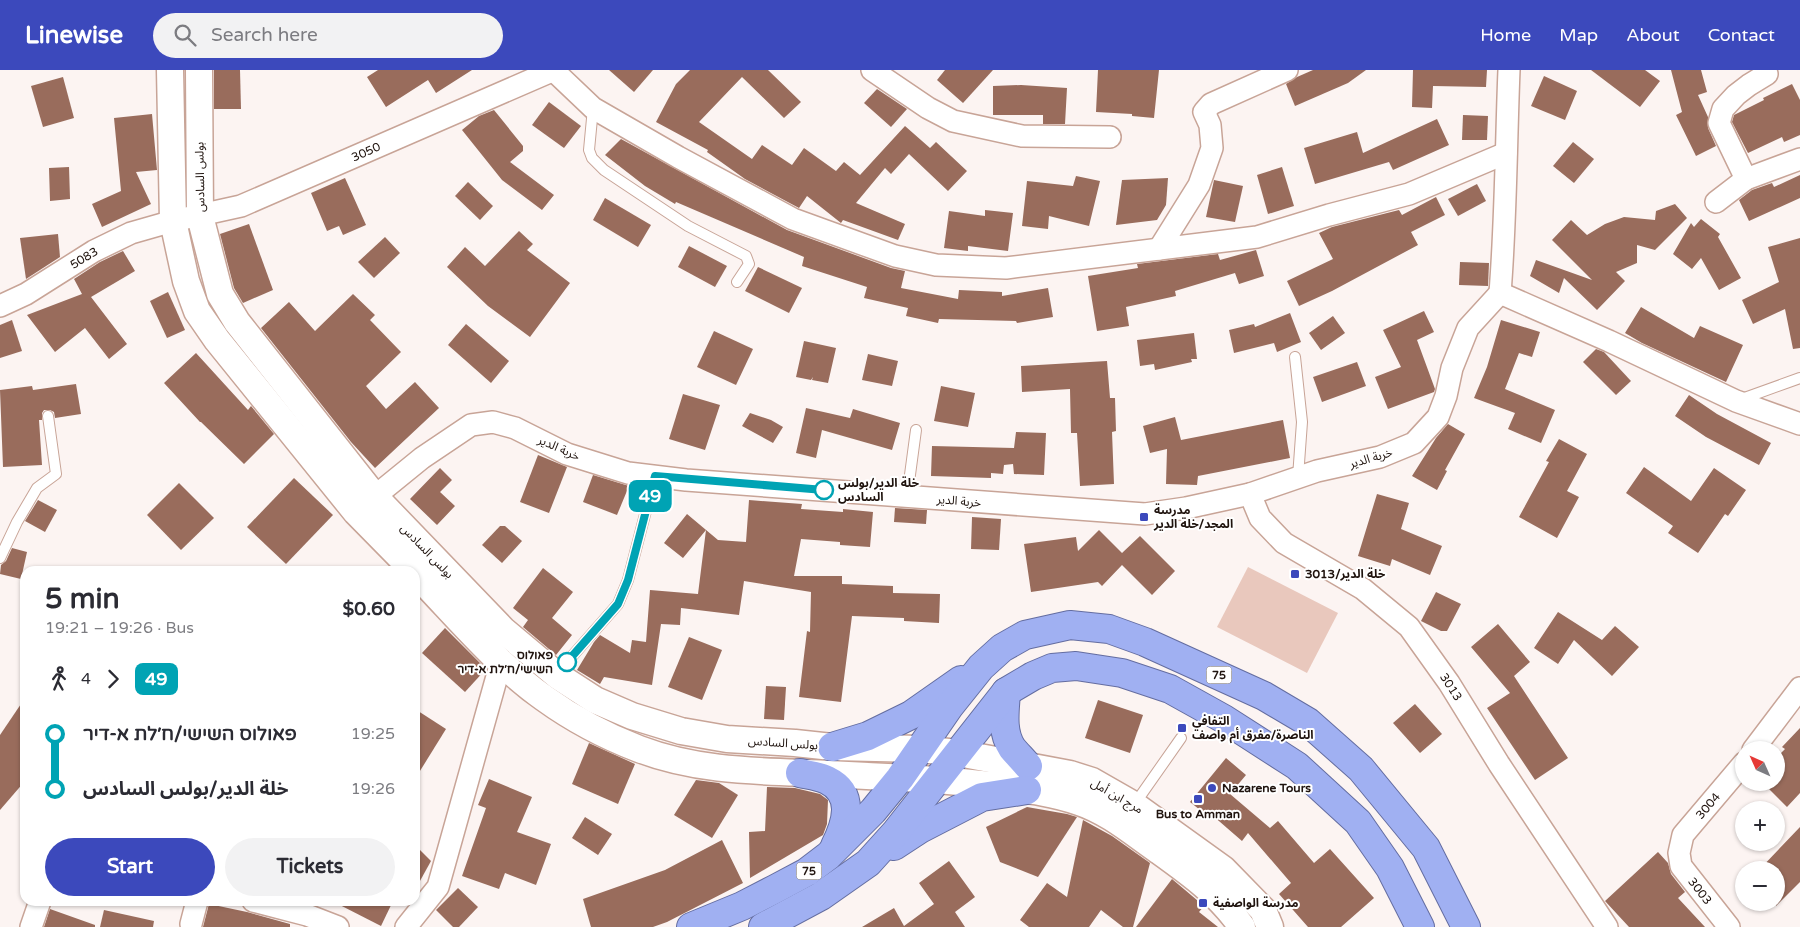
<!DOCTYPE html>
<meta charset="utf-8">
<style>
body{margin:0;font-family:"Varela Round","Noto Sans Arabic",Heebo,sans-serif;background:#f2f2f3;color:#2b2b33;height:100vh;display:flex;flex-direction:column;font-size:19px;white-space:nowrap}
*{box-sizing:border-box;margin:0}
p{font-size:16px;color:#7c7c81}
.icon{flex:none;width:28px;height:28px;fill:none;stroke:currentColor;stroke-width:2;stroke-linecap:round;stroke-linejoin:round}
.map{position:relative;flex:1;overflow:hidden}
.panel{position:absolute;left:20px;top:496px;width:400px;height:340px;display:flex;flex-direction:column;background:#fff;border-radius:15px;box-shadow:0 1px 4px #0004}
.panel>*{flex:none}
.badge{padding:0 10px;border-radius:8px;font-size:18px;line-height:32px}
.needle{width:32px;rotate:315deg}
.buttons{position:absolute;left:1735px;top:671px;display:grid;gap:10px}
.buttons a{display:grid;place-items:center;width:50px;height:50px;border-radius:50%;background:#fff;box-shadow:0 1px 4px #0004;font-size:25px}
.map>.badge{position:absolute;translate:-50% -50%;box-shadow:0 0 0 2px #fff}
.legs{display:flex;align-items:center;gap:8px;height:55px;padding:0 25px;font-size:16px}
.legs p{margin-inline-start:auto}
.summary{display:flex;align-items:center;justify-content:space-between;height:85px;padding:0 25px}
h1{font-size:28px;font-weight:700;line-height:38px}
.button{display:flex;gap:10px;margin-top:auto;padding:10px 25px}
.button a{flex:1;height:58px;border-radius:30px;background:#3c49bc;color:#fff;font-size:20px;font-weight:700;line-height:58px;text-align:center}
.button a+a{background:#f2f2f3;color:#2b2b33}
ul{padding:0 25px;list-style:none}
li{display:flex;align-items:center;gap:18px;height:55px;font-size:19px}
li i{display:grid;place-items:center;width:8px;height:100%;margin:0 6px;background:currentColor}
li i::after{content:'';width:12px;height:12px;margin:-6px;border:4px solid;border-radius:50%;background:#fff}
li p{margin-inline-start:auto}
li:first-child i{background:linear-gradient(#0000 50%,currentColor 0)}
li:last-child i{background:linear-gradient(currentColor 50%,#0000 0)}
header{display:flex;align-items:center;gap:30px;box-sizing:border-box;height:70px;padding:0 25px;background:#3c49bc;color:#fff}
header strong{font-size:24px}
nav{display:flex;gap:28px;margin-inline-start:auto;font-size:18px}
.search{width:350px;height:45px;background:#f2f2f3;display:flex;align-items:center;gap:12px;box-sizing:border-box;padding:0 18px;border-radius:28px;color:#7c7c81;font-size:19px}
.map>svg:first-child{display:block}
.green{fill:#e9c8bd}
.building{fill:#996c5c}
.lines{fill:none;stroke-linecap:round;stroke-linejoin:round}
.service-casing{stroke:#c8a497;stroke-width:12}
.minor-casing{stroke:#c8a497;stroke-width:24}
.tertiary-casing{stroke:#c8a497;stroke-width:29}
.trunk-casing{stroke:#646da0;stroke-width:30}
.service{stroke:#fff;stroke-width:10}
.minor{stroke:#fff;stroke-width:21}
.tertiary{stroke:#fff;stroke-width:26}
.trunk{stroke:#a0b0f2;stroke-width:28}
.line-1-casing{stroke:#fff;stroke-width:11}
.line-1{stroke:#00a3b4;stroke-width:8}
.stop-1-dot{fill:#fff;stroke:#00a3b4;stroke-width:2.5}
.poi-dot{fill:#3c49bc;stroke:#fff;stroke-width:2}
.labels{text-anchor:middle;stroke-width:4;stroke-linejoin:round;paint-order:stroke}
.shield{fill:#fff;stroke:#625a56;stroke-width:1}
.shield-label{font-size:11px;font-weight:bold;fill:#1f130e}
.street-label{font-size:12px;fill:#1f130e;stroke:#fff}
.stop-label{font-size:12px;font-weight:bold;fill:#1f130e;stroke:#fff;text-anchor:start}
.poi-label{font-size:12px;font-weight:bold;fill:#1f130e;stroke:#fff;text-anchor:start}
</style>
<header>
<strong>Linewise</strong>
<div class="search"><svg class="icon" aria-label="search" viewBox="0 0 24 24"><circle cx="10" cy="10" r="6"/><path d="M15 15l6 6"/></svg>Search here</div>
<nav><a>Home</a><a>Map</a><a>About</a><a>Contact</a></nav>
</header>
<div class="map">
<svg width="1800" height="857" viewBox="0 0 1800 857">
<rect width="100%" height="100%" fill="#fcf4f2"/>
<polygon class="green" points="1248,497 1338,543 1307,603 1217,557"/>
<g class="building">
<polygon points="214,0 240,0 241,39 214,39"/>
<polygon points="378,0 472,0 436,23 428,10 386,37 367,7"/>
<polygon points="609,0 653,0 634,22"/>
<polygon points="690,0 768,0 801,32 784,48 742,7 699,52 752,89 762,75 792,95 804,78 836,101 844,92 860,105 905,56 930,78 936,72 967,101 948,121 909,84 891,104 885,98 856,133 905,154 898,170 843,150 841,153 807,126 799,138 745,109 707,82 708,80 656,52 676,14"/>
<polygon points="945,0 993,0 963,33 937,10"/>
<polygon points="1098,0 1159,0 1154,48 1132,46 1132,44 1096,42"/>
<polygon points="1313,0 1366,0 1348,13 1295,36 1286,14 1297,7"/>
<polygon points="1413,0 1487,0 1486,17 1433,16 1432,38 1412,37"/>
<polygon points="1591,0 1645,0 1660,11 1640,37"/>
<polygon points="1671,0 1701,0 1707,22 1698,25 1708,47 1708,58 1716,76 1696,86 1676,45 1682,42"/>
<polygon points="1544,6 1577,21 1565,50 1531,36"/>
<polygon points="63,7 74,48 43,57 31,16"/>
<polygon points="1792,14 1800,30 1800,65 1784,72 1782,67 1748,83 1732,52 1734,45 1764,30 1763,28"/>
<polygon points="1021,15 1067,18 1065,54 1043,54 1043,45 993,45 993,16"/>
<polygon points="877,19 907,39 891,57 864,33"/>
<polygon points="549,32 581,56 564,78 532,55"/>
<polygon points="494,40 523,76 523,81 510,92 554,125 542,140 502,110 462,60 479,46"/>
<polygon points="152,44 157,100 136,102 151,134 102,157 92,134 121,121 114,48"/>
<polygon points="1463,45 1488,46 1487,70 1462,70"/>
<polygon points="1437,49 1449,75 1393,100 1389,92 1315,114 1304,78 1357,62 1363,83"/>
<polygon points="621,69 787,160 891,198 905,201 901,218 958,229 959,220 1002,222 1002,226 1048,218 1053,247 1017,253 1016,251 939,249 938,253 906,246 908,238 864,228 867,217 802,196 804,187 676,132 675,134 645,116 605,85"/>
<polygon points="1573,72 1594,89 1574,113 1553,96"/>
<polygon points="69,97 70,129 50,131 49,98"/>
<polygon points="1282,97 1294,136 1268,144 1257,105"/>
<polygon points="1800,105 1800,128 1749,151 1739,130 1752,120 1772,113 1774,117"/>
<polygon points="1076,106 1100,111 1089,156 1049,146 1048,159 1022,156 1027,111 1073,116"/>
<polygon points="345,108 366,155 343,165 339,156 327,161 311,123"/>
<polygon points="1168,108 1166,135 1157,150 1116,155 1122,110"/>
<polygon points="1214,110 1243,116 1235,152 1206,147"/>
<polygon points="468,112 493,136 480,150 455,126"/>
<polygon points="1477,114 1486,131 1458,146 1448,129"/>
<polygon points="1436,127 1445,145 1411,162 1418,175 1332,221 1299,236 1287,211 1333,189 1319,163 1332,157 1399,140 1402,145"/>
<polygon points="605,128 651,155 638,177 593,150"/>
<polygon points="1675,134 1687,148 1655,180 1637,175 1637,193 1616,202 1625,211 1597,240 1564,208 1559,223 1530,206 1536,190 1592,210 1552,170 1571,150 1587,165 1605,154 1624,147 1655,150 1656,141"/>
<polygon points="985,140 1013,143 1008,181 968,176 968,181 944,178 949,141 985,146"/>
<polygon points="1701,149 1720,164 1718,167 1741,208 1719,220 1701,188 1692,199 1673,184 1691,153 1694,157"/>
<polygon points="249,154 273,220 243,233 234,218 220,164"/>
<polygon points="519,161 533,174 527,180 570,213 530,267 488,236 447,197 465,177 485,196"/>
<polygon points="58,164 60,187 26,209 20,168"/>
<polygon points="385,167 400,183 374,208 358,192"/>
<polygon points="1800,168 1800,278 1793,279 1785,239 1753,254 1742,230 1779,212 1768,177"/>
<polygon points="689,176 727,196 715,217 678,197"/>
<polygon points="1256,180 1264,206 1239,214 1235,203 1175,221 1176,226 1126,237 1129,256 1097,261 1088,206 1138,198 1137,194 1218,184 1220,190"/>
<polygon points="123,181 135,201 91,227 127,274 109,289 85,258 55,282 27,245 82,224 74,209 100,192"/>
<polygon points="1460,192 1489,193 1488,216 1459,215"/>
<polygon points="758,197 802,218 789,243 745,221"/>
<polygon points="168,222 185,260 167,268 150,231"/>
<polygon points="353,224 375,245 370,250 401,282 366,316 386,339 415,312 439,338 375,398 351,372 261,258 289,232 315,261"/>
<polygon points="1641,237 1694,268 1700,256 1743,275 1726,312 1642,273 1625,263"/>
<polygon points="1424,241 1434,262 1417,270 1435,319 1434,322 1388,339 1375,307 1401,297 1383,260"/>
<polygon points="1290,243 1301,272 1277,282 1274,273 1234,283 1229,260 1254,254 1255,257"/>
<polygon points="1333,246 1345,263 1321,280 1309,263"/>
<polygon points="12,250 22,281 0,288 0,255"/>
<polygon points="1501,250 1540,262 1532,287 1519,283 1505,319 1555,340 1541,373 1508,359 1515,343 1474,328 1487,297"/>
<polygon points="466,254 509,291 491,313 448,275"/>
<polygon points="714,261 753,279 736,315 697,297"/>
<polygon points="1194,263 1197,289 1191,289 1192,292 1155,300 1154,294 1140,296 1137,270"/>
<polygon points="804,271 836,278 828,313 812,310 813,307 811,310 796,307"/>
<polygon points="1596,279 1604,282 1631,311 1616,325 1583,292"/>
<polygon points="196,283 248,340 251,336 274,364 244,394 201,352 200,352 164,313"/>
<polygon points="868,284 898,291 892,316 862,310"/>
<polygon points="1107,291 1110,328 1115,328 1116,361 1112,362 1114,414 1080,416 1077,363 1071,363 1070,319 1022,322 1021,296"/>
<polygon points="1357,292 1366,316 1322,332 1313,307"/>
<polygon points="76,314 81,344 55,348 54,342 50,340 44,340 42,343 42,350 39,350 42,395 3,397 0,320 32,316 33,320"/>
<polygon points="941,316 975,323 968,357 934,351"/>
<polygon points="683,324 720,335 705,380 669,369"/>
<polygon points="1689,325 1717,344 1771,373 1759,395 1706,367 1675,346"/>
<polygon points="806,338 850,348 853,339 900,353 892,380 822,360 816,388 796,383"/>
<polygon points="750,343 771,350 783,357 773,373 742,356"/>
<polygon points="1175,347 1181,370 1283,350 1290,388 1198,406 1197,415 1166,414 1167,379 1150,383 1143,356"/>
<polygon points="1448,354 1465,364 1445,400 1447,401 1437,420 1412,406 1436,368"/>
<polygon points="1016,362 1046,363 1044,405 1014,404 1013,394 1004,395 1003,404 991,403 991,408 931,406 932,376 1014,378"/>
<polygon points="1559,369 1587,384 1567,421 1579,427 1557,468 1519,447 1549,392 1546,391"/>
<polygon points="538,385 567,397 549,443 520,432"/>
<polygon points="1644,397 1691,431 1714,398 1746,420 1728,446 1725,444 1698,483 1668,463 1673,456 1626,423"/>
<polygon points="440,398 452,410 440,422 455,436 437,455 410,429"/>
<polygon points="593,405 629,416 617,445 583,432"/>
<polygon points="294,408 333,445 286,494 247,457"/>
<polygon points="179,413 214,448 181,480 147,445"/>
<polygon points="1377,424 1409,433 1401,459 1442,476 1430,505 1392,489 1390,496 1358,486"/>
<polygon points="38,430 57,440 45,462 25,451"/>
<polygon points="749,430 802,434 801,439 843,442 843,439 873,442 870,477 840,475 840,472 801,469 794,506 842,506 842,514 893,516 893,523 940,524 939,553 904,551 904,548 852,546 841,632 799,627 807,561 810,562 811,522 744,511 739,545 681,538 680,555 661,554 652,615 604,607 600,614 577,600 594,572 600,565 630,583 632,570 646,572 650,520 698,524 706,460 683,488 664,473 687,444 718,470 746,472"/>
<polygon points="895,438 927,440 926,454 894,452"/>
<polygon points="972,447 1001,449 999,480 971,479"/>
<polygon points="500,456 505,456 522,471 502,493 482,475"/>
<polygon points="1099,460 1122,483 1140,466 1175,501 1152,525 1122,495 1102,516 1098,512 1031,522 1024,474 1076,467 1078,481"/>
<polygon points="12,478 27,482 21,509 0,504 1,495 6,491"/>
<polygon points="543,498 573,522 552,548 572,565 556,585 523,557 528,550 513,538"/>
<polygon points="1436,522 1461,534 1447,561 1441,561 1421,551"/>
<polygon points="1558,542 1602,570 1615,556 1639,577 1612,606 1574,570 1558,594 1534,578"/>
<polygon points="1498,554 1530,592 1514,606 1568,688 1535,710 1487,638 1510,623 1471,577"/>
<polygon points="445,558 486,599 465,622 422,583"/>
<polygon points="689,567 722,580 702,630 668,617"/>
<polygon points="766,616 786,617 784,650 764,649"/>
<polygon points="25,628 25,711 0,740 0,665"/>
<polygon points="1098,630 1143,645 1130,683 1085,668"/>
<polygon points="1415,634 1442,664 1420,683 1393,653"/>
<polygon points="415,639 446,659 415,709"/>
<polygon points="1800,658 1800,723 1787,737 1762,712 1776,712 1776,688 1785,679 1782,677"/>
<polygon points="589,673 635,694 618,734 572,714"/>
<polygon points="1226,688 1246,705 1230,724 1270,758 1278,751 1314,793 1330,779 1374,828 1341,857 1308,857 1279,824 1291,813 1248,763 1242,771 1212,745 1210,748 1190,732"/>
<polygon points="489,709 532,727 517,762 551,774 536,815 505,803 499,819 462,806 486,738 478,735"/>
<polygon points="696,710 719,713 738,725 712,768 674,745"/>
<polygon points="767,717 795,718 820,724 828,730 827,754 823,765 750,808 749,762 765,761"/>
<polygon points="1027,737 1067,744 1077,747 1038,807 1000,792 986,757"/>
<polygon points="585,747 612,764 598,785 572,768"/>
<polygon points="1083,750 1112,766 1150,793 1133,857 1123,857 1101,840 1089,857 1029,857 1020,850 1047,813 1067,827"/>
<polygon points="1800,757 1800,812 1776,836 1776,800 1759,800"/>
<polygon points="722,770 743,813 667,852 653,857 591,857 583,829 665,800"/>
<polygon points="415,775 431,791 415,820"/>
<polygon points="1658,782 1668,793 1671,804 1685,822 1678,828 1705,857 1629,857 1605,831"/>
<polygon points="949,791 975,827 955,842 965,857 862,857 894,838 904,856 934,834 919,813"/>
<polygon points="1172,809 1204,836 1199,842 1218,857 1136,857"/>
<polygon points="458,818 478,837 459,857 453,857 436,840"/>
<polygon points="332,831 393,831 381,856"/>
<polygon points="209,834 247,842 290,854 290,857 203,857"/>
<polygon points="50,839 95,855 95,857 44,857"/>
<polygon points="104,840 154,851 153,857 100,857"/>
</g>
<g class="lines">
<g class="service-casing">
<g id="service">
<polyline points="593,38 589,80 592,88 604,100 688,156 746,186 749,194 737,212"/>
<polyline points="1295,287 1302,352 1298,407"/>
<polyline points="1739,330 1800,308"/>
<polyline points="907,427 916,360"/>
<polyline points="0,488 17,452 37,418 56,404 48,346"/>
<polyline points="567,592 618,534 628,510 655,406"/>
<polyline points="1134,735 1181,668"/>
</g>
</g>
<g class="minor-casing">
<g id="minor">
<polyline points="553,0 593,38 678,87 793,149 895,186 936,195 1006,198 1257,167 1329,145 1409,124 1506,83"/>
<polyline points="872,0 928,38 953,51 1022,66 1110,67"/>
<polyline points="1746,109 1800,89"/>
<polyline points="1716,132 1746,109 1719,53 1723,39 1736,25 1749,15 1767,4"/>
<polyline points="1159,179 1199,115 1212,78 1210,55 1204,42 1211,34 1287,0"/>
<polyline points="1500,223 1609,271 1736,331 1800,354"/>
<path d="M1500,223C1506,149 1506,74 1509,0"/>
<polyline points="0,236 26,224 94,181 131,163 173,151 241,136 554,0"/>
<polyline points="1250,424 1260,448 1284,473 1363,519 1409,557 1449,613 1499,694 1607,857"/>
<polyline points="363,436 422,388 471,355 493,352 515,358 567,384 628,403 686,410 1145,444 1186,438 1250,424 1317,401 1380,387 1414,373 1438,347 1446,326 1452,298 1468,258 1500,223"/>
<polyline points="1753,680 1800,618"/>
<polyline points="253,831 307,845 338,857"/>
<polyline points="191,854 197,831"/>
<polyline points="31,857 40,831"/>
<polyline points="406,857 438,817 501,592"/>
<polyline points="1729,857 1681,796 1679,783 1683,765 1744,693"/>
</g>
</g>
<g class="tertiary-casing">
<g id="tertiary">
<polyline points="170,0 173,151 186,211 197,241 217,270 356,442 414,501"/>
<polyline points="199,0 200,146 220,224 237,252 375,427 503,560 558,606 595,630 632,646 681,661 727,669 795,673 832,677 920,679 958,683 1070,704 1092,711 1134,735 1223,799 1263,840 1270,857"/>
<path d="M415,503C455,544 497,595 544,628C573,649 605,666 639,679C694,700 749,701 807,703C868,706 929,708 991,715C1020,719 1051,722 1079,732C1109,742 1133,763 1159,781C1191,804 1219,824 1242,857"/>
</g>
</g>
<g class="trunk-casing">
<g id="trunk">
<path d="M1006,622C1005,640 1001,661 1012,678C1017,684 1023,690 1028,696"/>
<polyline points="832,677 868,666 911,645 961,610"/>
<path d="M800,703C809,705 819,706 827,710C856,724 846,754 835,776"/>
<polyline points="894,776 920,759 982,727 1027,720"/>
<polyline points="691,857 742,836 775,819 807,802 828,786 873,741 900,708 949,637 981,597 1002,578 1025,565 1070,555 1109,559 1145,572 1264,626 1308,652 1361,699 1426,778 1466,857"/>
<polyline points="763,857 821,826 868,793 896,762 1006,622 1033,606 1052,598 1076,596 1122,603 1170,619 1224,649 1297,696 1358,752 1390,798 1420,857"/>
</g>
</g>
<use href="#service" class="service"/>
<use href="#minor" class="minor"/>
<use href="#tertiary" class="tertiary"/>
<use href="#trunk" class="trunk"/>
</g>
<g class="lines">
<g class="line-1-casing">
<polyline id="line-1" points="567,592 618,534 628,510 655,406 824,420"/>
</g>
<use href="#line-1" class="line-1"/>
</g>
<g class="stop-1-dot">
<circle cx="824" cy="420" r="9"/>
<circle cx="567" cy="592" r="9"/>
</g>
<g class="poi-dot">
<rect x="1139" y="442" width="10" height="10" rx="2.5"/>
<rect x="1290" y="499" width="10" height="10" rx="2.5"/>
<rect x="1177" y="653" width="10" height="10" rx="2.5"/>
<circle cx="1212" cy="718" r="5"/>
<rect x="1193" y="724" width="10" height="10" rx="2.5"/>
<rect x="1198" y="828" width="10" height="10" rx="2.5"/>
</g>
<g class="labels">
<g class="shield">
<rect x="1206.5" y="596.5" width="25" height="17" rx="4"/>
<rect x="796.5" y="792.5" width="25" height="17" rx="4"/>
</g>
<g class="shield-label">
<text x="1219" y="609">75</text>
<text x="809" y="805">75</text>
</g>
<g class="street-label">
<text transform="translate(366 82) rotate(-24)" y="4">3050</text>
<text transform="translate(200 107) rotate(-91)" y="4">بولس السادس</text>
<text transform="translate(84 188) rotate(-31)" y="4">5083</text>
<text transform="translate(559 378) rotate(24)" y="4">خربة الدير</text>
<text transform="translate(1371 388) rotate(-16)" y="4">خربة الدير</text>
<text transform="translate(959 431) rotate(5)" y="4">خربة الدير</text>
<text transform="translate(427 481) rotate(46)" y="4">بولس السادس</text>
<text transform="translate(1451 617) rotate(57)" y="4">3013</text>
<text transform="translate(783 673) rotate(4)" y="4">بولس السادس</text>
<text transform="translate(1117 726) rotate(30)" y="4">مرج ابن أمل</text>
<text transform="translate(1708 736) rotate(-50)" y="4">3004</text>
<text transform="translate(1700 821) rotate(52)" y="4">3003</text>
</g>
<g class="stop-label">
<text x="838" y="417">خلة الدير/بولس<tspan x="838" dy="14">السادس</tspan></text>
<text x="553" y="589" text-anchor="end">פאולוס<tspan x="553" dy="14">השישי/ח׳לת א-דיר</tspan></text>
</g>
<g class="poi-label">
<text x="1154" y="444">مدرسة<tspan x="1154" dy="14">المجد/خلة الدير</tspan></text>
<text x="1305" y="508">3013/خلة الدير</text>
<text x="1192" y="655">التفافي<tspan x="1192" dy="14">الناصرة/مفرق أم واصف</tspan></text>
<text x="1222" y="722">Nazarene Tours</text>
<text x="1198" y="748" text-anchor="middle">Bus to Amman</text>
<text x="1213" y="837">مدرسة الواصفية</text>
</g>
</g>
</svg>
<div class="buttons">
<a><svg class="needle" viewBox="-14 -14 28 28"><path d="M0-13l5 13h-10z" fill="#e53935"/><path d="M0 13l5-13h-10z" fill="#7c7c81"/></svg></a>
<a>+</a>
<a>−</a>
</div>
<b class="badge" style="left:650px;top:426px;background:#00a3b4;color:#fff">49</b>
<section class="panel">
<div class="summary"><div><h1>5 min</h1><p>19:21 – 19:26 · Bus</p></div><b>$0.60</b></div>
<div class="legs"><svg class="icon" aria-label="walk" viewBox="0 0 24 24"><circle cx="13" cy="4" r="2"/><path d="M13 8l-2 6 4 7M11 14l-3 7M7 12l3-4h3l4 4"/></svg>4<svg class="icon" aria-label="forward" viewBox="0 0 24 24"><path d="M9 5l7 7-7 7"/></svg><b class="badge" style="background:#00a3b4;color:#fff">49</b></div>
<ul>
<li><i style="color:#00a3b4"></i><b>פאולוס השישי/ח׳לת א-דיר</b><p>19:25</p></li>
<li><i style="color:#00a3b4"></i><b>خلة الدير/بولس السادس</b><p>19:26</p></li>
</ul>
<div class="button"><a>Start</a><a>Tickets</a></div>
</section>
</div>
